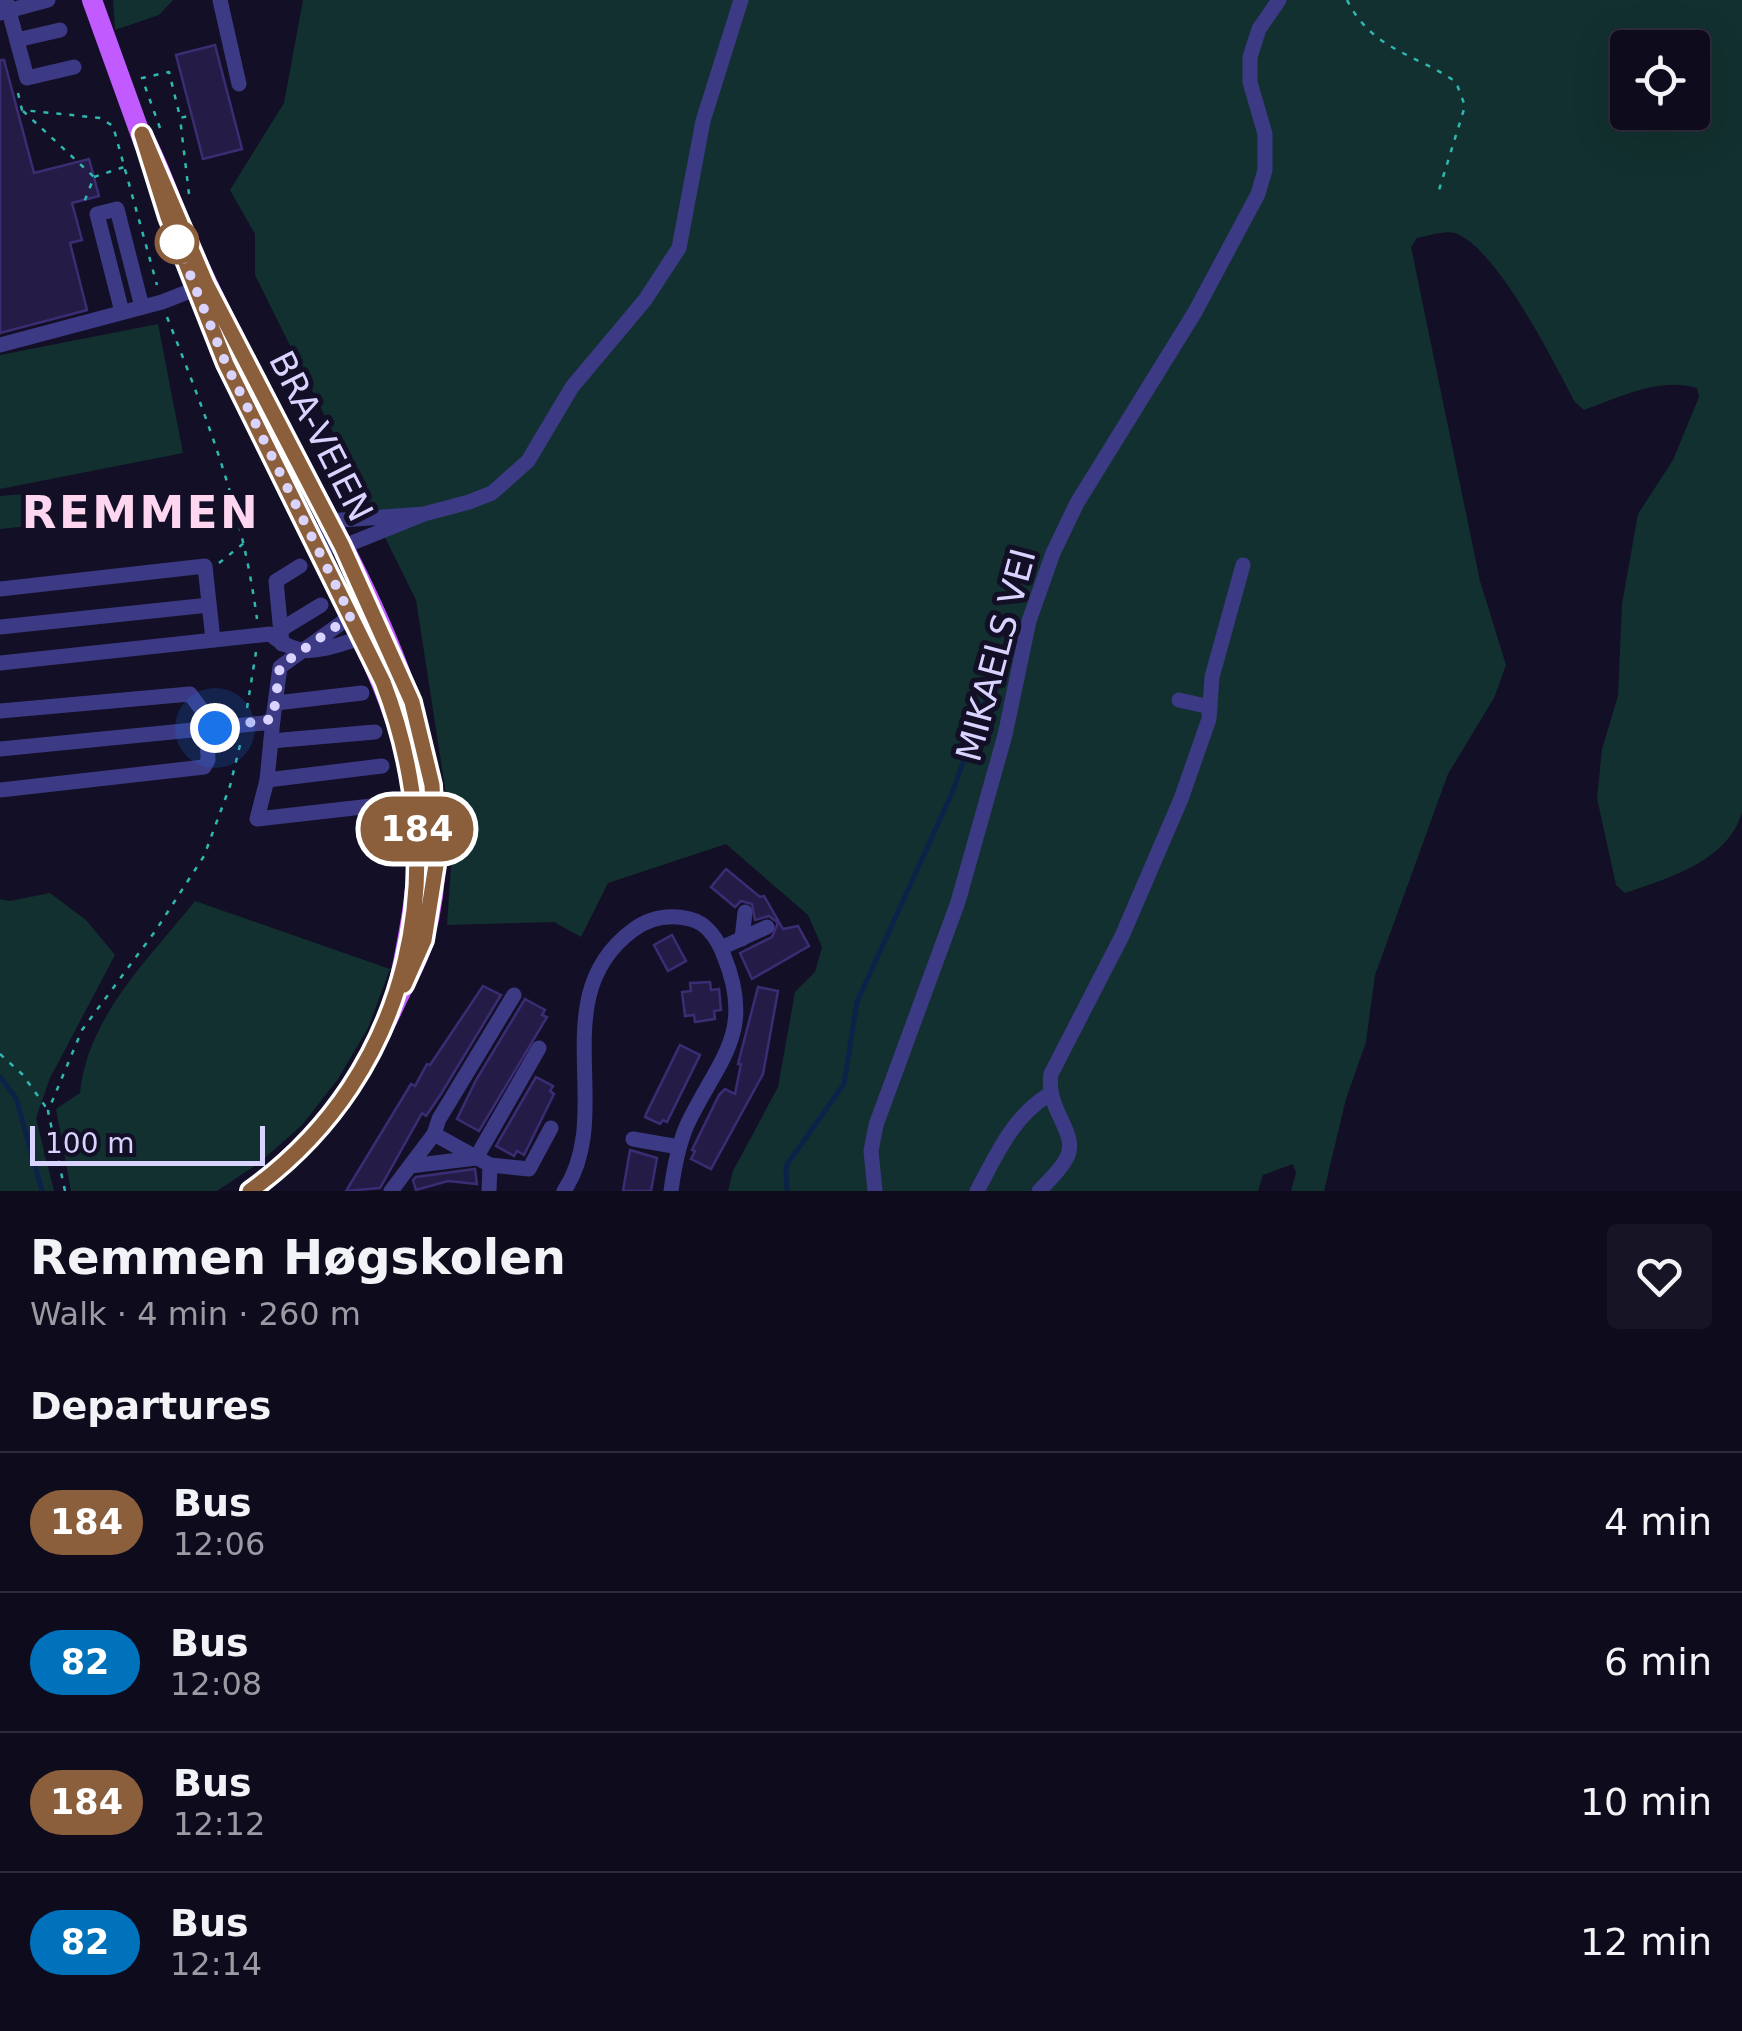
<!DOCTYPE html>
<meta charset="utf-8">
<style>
body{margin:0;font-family:"DejaVu Sans",sans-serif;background:#171425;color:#f1f3f6;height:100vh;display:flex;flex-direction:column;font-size:38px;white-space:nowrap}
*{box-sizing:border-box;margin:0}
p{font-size:32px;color:#9b9ba3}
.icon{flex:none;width:55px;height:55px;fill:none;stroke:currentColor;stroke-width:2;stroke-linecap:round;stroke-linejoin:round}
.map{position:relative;height:1191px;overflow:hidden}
.details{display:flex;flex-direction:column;background:#0e0b1c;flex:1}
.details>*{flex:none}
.badge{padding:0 20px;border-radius:32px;font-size:35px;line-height:65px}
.fabs{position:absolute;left:1610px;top:30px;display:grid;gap:20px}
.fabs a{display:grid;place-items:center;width:100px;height:100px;border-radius:10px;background:#0e0b1c;box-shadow:0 10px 40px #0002,0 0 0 2px #2e2b3b;font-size:50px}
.scale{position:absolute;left:30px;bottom:25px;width:235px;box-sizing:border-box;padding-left:10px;border:5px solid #d9d4ff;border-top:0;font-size:28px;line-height:35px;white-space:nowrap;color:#d9d4ff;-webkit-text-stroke:8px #130f26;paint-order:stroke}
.you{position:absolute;width:50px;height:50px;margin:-25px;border:8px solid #fff;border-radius:50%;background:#1a73e8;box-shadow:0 0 0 15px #1a73e833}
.map>.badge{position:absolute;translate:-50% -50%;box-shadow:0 0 0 5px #fff}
h2{padding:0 30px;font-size:38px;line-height:90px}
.round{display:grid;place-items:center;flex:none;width:105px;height:105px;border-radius:10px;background:#171425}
.overview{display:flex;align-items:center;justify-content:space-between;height:170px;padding:0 30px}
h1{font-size:48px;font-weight:600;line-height:75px}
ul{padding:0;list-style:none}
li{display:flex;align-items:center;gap:30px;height:140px;padding:0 30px;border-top:2px solid #2e2b3b}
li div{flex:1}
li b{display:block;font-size:38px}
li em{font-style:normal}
li .badge{min-width:110px;font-weight:700;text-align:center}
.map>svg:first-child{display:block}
.green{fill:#12302f;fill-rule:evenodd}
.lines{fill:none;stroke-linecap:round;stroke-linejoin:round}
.stream{stroke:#0c2248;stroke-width:5}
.building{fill:#241b47;stroke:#3b2d73;stroke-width:2.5}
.path{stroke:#2fb8b0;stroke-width:2.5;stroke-dasharray:5 8;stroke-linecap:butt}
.minor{stroke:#3d3a85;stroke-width:15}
.major{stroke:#c25bff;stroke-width:20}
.line-casing{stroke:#fff;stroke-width:22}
.line{stroke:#8b5e3c;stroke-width:15}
.walk{stroke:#d9d4ff;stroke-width:10;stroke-dasharray:0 18}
.stop-dot{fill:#fff;stroke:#8b5e3c;stroke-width:5}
.labels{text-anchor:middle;stroke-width:10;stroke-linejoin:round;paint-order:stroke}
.street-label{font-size:35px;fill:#d9d4ff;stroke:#130f26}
.district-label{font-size:45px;font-weight:bold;letter-spacing:2.5px;fill:#ffd6f0;stroke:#130f26}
</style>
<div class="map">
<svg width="1742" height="1191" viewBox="0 0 1742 1191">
<rect width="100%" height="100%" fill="#130f26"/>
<g class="green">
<polygon points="173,0 159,15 115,30 113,0"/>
<path d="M303,0H1742V812C1728,861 1669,878 1625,893L1616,885L1597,798L1602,749L1618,696L1622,604L1638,514L1673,460L1699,397L1697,388C1659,377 1620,397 1584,410L1575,402C1553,361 1497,248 1455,233C1444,230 1428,236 1417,238L1411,247L1480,581L1506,665L1494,698L1448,774L1375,975L1366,1042L1346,1099L1324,1191H1291L1296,1173L1293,1164L1263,1175L1258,1191H728L733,1171L778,1087L795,992L815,972L822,947L808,915L726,844L608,883L581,937L554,922L447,925L451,866L446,794L416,600L255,275V234L230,190L284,103ZM1628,48H1692V112H1628Z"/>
<polygon points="158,324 183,453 0,489 0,355"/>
<polygon points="36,493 40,525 0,529 0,496"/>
<polygon points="50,893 86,920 115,955 50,1078 36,1118 54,1191 0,1191 0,899 10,901"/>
<path d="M195,901L390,969L368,1028L338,1079L302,1125L259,1163L217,1191H71L56,1109L80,1093C88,1016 148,960 195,901Z"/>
</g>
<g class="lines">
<g class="stream">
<polyline points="0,1077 16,1098 42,1191"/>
<polyline points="787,1191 786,1166 844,1084 857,1002 952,793 987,696"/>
</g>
</g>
<g class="building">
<polygon points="215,45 242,149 203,159 176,55"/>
<polygon points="0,60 4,60 34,173 89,159 99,196 72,203 82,240 70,243 87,310 0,333"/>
<polygon points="726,869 760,897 764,896 783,929 798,926 809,946 752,979 740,953 772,937 778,923 769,916 755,920 752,904 741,901 735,907 711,887"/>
<polygon points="672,935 686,961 668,971 654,945"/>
<polygon points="710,982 711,990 719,989 721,1010 714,1011 715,1019 695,1022 694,1015 685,1016 682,992 691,991 690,983"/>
<polygon points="483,986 501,995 441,1094 426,1116 422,1113 380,1188 346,1191 411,1084 415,1086 427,1064 430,1065"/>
<polygon points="758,987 778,991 763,1074 711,1169 691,1159 695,1151 692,1150 719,1095 725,1089 735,1094 741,1064 738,1064"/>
<polygon points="525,999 545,1010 542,1015 547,1017 479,1131 457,1119 476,1080"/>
<polygon points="680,1045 700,1055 667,1122 663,1120 660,1124 645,1117 647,1112"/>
<polygon points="536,1077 553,1086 550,1091 554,1094 524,1155 517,1151 514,1156 496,1146"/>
<polygon points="630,1150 657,1158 651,1191 623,1191"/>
<polygon points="475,1169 477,1184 448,1181 416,1190 413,1180 416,1177"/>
</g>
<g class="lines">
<g class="path">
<path d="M1347,0C1372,50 1414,53 1456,82L1465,106L1439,190"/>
<polyline points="18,93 22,110 100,118 113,126 157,285"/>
<polyline points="23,111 94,177 83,205"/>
<polyline points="160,128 142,78 169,72 180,117"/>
<polyline points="94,177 124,167"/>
<polyline points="189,194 180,118 192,115"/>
<path d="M167,317C208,421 242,507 257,619"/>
<polyline points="336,492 355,502"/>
<polyline points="219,563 244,543"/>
<polyline points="247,708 256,652"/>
<polyline points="0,1054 22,1074 48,1110"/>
<polyline points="65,1191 48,1111 82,1030 156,930 204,856 230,786 241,741"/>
</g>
<g class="minor">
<polyline points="6,0 27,78 74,67"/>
<polyline points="220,0 239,84"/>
<polyline points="0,13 48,0"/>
<polyline points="17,40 60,30"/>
<polyline points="122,312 97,214 117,209 142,307"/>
<polyline points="0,345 162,302 203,286"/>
<polyline points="424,514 328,521 315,543 342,547 424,514 469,502 492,493 528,461 572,387 645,300 679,248 703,121 741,0"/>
<polyline points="0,589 205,566 213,640"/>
<polyline points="0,627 209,605"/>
<polyline points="280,630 321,605"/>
<polyline points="282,644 276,581 300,566"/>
<path d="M0,663L270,634C303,662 324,648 362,638L375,618L351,616L280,667L273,719L264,723L0,749"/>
<polyline points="1179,700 1210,707"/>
<polyline points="276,703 362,693"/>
<polyline points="0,711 190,694 215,728"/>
<polyline points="273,719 267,780 257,819 389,804"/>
<polyline points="271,741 375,732"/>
<polyline points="267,780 382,766"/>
<polyline points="0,790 204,767 208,760 207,729"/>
<polyline points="742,939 745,912"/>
<polyline points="721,948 767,927"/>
<polyline points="633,1139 679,1147"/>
<polyline points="490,1165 529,1169 551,1128"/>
<polyline points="410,1166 476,1158 539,1048"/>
<polyline points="391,1191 434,1134"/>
<polyline points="489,1191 490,1165 434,1134 439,1119 514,995"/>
<path d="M564,1191C617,1112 542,997 633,930C649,918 669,914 690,919C707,923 718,940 724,956C756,1034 717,1061 687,1125C678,1146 674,1168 671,1191"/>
<polyline points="875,1191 871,1151 876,1125 958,902 1005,735 1029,621 1053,553 1077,503 1195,312 1258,194 1265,170 1265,134 1250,82 1250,57 1259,29 1279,0"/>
<path d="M977,1191C997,1154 1012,1118 1048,1095"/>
<path d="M1039,1191C1048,1181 1060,1171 1066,1159C1081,1134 1045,1111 1051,1074L1122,936L1181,799L1209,719L1212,677L1243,565"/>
</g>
<g class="major">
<polyline points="92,0 144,144"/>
<path d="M142,134C160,165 170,200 184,232C206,283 231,332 256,382C340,547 478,747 424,940C418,962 405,982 396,1002C359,1082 322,1139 250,1191"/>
<path d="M196,289C231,376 274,459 315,543C359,635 410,722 417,826C420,877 410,928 400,977"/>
</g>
</g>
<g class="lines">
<g class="line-casing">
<path id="line" d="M250,1191C415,1072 454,867 383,682L226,364L168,217L142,134L206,284L342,546L412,702L432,785L436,865L424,940L404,985"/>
</g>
<use href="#line" class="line"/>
<polyline class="walk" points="177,242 226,364 351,616 280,666 273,719 215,728"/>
</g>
<circle class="stop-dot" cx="177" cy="242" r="20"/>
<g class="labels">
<g class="street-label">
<text transform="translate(321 436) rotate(63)" y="12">BRA-VEIEN</text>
<text transform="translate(996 655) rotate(-75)" y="12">MIKAELS VEI</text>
</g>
<g class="district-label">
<text x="141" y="528">REMMEN</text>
</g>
</g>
</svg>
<div class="fabs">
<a><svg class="icon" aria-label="locate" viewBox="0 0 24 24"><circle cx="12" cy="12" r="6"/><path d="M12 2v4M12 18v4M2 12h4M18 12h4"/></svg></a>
</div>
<div class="scale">100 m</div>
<div class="you" style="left:215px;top:728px"></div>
<b class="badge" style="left:417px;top:829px;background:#8b5e3c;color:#fff">184</b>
</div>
<section class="details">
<div class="overview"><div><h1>Remmen Høgskolen</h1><p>Walk · 4 min · 260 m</p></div><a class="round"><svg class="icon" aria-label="heart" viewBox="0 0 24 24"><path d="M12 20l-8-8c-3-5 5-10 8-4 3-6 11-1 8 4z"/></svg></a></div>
<h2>Departures</h2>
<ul>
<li><span class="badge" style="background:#8b5e3c;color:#fff">184</span><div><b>Bus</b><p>12:06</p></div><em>4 min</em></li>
<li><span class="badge" style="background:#0072bc;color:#fff">82</span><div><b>Bus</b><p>12:08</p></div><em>6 min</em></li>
<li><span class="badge" style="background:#8b5e3c;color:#fff">184</span><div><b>Bus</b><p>12:12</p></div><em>10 min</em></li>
<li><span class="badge" style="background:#0072bc;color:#fff">82</span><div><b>Bus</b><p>12:14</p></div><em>12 min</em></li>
</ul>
</section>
